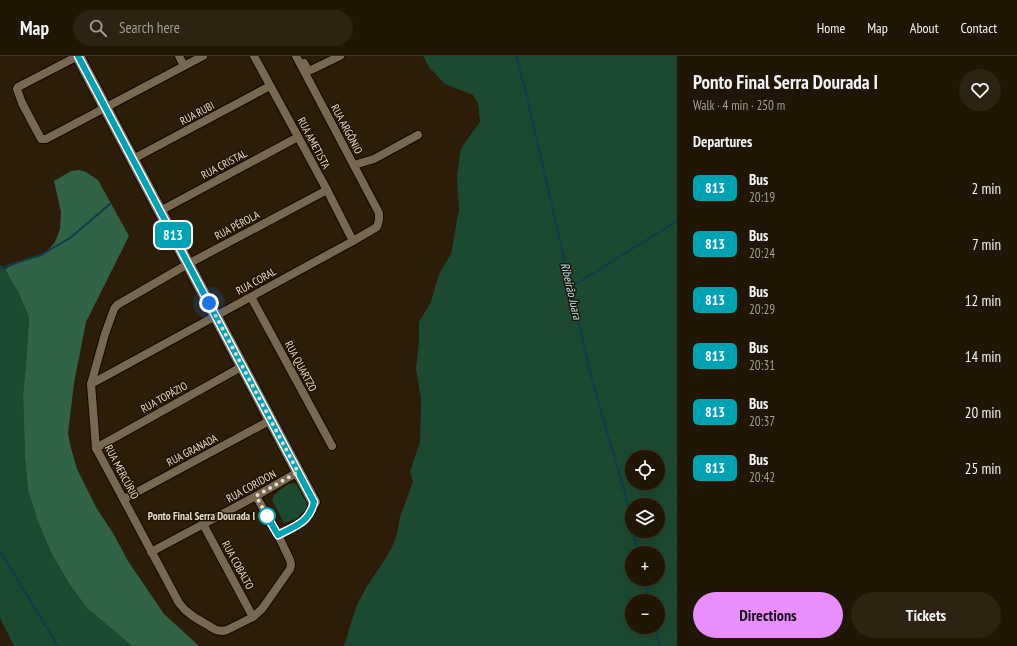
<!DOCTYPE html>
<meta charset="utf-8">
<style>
body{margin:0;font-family:"PT Sans Narrow",sans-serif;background:#2d2313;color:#f1f3f6;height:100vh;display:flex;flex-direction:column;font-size:15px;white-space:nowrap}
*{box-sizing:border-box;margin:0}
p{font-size:13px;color:#a29f9a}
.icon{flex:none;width:22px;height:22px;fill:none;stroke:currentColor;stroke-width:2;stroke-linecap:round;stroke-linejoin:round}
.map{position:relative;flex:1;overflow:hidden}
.details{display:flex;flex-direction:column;background:#201605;width:340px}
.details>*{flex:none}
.badge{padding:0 8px;border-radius:6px;font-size:14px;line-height:26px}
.tools{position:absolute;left:625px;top:394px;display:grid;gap:8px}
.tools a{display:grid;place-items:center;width:40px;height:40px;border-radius:50%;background:#201605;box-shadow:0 4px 16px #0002,0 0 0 1px #3d3527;font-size:20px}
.you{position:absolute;width:20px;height:20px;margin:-10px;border:3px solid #fff;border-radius:50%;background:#1a73e8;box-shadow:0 0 0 6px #1a73e833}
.map>.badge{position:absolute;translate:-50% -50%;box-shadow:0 0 0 2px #fff}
h2{padding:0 16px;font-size:15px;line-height:36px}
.round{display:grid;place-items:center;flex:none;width:42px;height:42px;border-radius:21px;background:#2d2313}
.head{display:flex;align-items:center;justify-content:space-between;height:68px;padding:0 16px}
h1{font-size:19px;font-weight:700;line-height:30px}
.button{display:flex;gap:8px;margin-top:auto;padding:8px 16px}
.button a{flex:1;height:46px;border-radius:24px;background:#ea8dfd;color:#111;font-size:16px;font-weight:700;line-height:46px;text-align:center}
.button a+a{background:#2d2313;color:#f1f3f6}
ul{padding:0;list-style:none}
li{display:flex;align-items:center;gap:12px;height:56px;padding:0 16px}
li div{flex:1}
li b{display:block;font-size:15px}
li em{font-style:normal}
li .badge{min-width:44px;font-weight:700;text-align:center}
header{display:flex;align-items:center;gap:24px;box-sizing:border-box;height:56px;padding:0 20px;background:#201605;border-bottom:1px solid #3d3527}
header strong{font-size:19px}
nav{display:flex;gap:22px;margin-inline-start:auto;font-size:14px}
.search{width:280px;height:36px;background:#2d2313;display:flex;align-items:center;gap:10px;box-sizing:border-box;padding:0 14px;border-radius:22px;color:#a29f9a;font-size:15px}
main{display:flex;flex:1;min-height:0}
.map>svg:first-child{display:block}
.green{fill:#1b4a30;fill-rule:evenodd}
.forest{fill:#316346}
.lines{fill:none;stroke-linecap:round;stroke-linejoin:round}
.stream{stroke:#0d3d4f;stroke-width:2}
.street-casing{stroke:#130700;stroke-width:10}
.secondary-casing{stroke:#130700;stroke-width:14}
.street{stroke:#796850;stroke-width:8}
.secondary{stroke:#796850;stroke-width:12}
.line-casing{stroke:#fff;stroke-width:9}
.line{stroke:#00a3b4;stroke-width:6}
.walk{stroke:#e4dbce;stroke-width:4;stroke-dasharray:0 7.2}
.stop-dot{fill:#fff;stroke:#00a3b4;stroke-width:2}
.labels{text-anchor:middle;stroke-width:3;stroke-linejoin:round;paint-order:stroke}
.street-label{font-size:11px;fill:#e4dbce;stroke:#211401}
.stop-label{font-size:11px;font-weight:bold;fill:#e4dbce;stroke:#211401;text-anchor:end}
.water-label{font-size:12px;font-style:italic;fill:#afe2fa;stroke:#211401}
</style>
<header>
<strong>Map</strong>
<div class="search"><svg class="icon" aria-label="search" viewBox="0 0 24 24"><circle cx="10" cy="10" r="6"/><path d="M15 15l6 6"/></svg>Search here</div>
<nav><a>Home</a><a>Map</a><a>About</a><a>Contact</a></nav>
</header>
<main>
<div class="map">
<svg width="677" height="590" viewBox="0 0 677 590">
<rect width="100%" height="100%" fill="#2b1d07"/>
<g class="green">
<path d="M423,0H677V590H344L356,551L367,530L384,505L392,491L397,478L400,461L413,426L410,416L420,386L421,343L416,313L419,285V266L431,246L436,228L440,216L451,198L459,153L457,121L460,96L464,88L480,66L478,47L473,39L445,28L429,11ZM632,401H658V427H632ZM632,449H658V475H632ZM632,497H658V523H632ZM632,545H658V571H632Z"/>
<polygon points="0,209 5,213 19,238 29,261 26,309 23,339 25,401 28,434 53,500 70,529 87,552 132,590 14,590 0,562"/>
<polygon points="300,427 308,435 307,452 296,463 284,467 272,444 274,439 288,428"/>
</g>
<polygon class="forest" points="79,114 86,116 98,124 129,180 86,266 74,327 68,378 71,392 77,413 97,453 113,477 128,505 164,558 199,590 132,590 87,552 70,529 53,500 38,465 28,434 25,401 23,339 26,309 29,261 19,238 5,213 16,207 45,198 55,186 60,173 61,156 54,125 71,115"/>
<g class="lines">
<g class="stream">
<polyline points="516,0 526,37 590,315 604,366 625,437 632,469"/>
<polyline points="0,212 41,199 70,182 110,148"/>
<polyline points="571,231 677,165"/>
<polyline points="633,475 638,497"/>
<polyline points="0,495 58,590"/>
<polyline points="644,523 649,545"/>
<polyline points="655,571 660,590"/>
</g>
<g class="street-casing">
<g id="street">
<polyline points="78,0 18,31 17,33 22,47 39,79 41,83 46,83 203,0"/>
<polyline points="179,0 184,10"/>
<polyline points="254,0 327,134 353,185"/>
<polyline points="304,7 308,14 311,14 340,0"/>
<polyline points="133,103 270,30"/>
<polyline points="354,109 374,103 418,79"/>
<polyline points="160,155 298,81"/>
<polyline points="251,241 332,390"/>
<polyline points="91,328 353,185 377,171 379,164 379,157 296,0"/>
<polyline points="96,392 243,310"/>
<polyline points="256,440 278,479 290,504 291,509 290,513 262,553 253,561 227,574 222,575 216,574 194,561 185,554 179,547 96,392 91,328 105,278 114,253 117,249 188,208 327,134"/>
<polyline points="124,443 271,364"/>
<polyline points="203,468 253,561"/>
<path d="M278,479C295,470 309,467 314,446"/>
<polyline points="151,496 256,440 298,416"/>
</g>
</g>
<g class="secondary-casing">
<polyline id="secondary" points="78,0 314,446"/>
</g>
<use href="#street" class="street"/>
<use href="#secondary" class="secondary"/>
</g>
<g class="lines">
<g class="line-casing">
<path id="line" d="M78,0L314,446C309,467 295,470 278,479L267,460"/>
</g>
<use href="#line" class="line"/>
<polyline class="walk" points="209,247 298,416 256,440 267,460"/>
</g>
<circle class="stop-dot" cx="267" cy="460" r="8"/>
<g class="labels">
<g class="street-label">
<text transform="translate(197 57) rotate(-28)" y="4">RUA RUBI</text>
<text transform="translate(347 73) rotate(62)" y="4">RUA ARGÔNIO</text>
<text transform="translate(314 87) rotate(62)" y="4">RUA AMETISTA</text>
<text transform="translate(224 108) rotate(-28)" y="4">RUA CRISTAL</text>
<text transform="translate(237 169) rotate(-28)" y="4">RUA PÉROLA</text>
<text transform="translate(256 225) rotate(-29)" y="4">RUA CORAL</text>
<text transform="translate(301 310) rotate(62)" y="4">RUA QUARTZO</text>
<text transform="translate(164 341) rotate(-29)" y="4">RUA TOPÁZIO</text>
<text transform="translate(192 394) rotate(-28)" y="4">RUA GRANADA</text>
<text transform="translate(122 416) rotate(62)" y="4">RUA MERCÚRIO</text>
<text transform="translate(251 430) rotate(-29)" y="4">RUA CORIDON</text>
<text transform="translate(238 509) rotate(61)" y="4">RUA COBALTO</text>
</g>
<g class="stop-label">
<text x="255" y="464">Ponto Final Serra Dourada I</text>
</g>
<g class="water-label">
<text transform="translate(571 235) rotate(77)" y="4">Ribeirão Juara</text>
</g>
</g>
</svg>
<div class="tools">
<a><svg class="icon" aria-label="locate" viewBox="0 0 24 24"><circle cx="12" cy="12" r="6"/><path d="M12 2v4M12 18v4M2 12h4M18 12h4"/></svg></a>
<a><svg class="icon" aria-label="layers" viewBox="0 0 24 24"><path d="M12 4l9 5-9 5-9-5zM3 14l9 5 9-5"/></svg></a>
<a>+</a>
<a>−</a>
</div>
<div class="you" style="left:209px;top:247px"></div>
<b class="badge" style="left:173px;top:179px;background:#00a3b4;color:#fff">813</b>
</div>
<section class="details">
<div class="head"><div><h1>Ponto Final Serra Dourada I</h1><p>Walk · 4 min · 250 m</p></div><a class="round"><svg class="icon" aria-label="heart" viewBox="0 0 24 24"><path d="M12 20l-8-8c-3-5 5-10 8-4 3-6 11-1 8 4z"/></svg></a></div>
<h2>Departures</h2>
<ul>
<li><span class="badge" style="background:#00a3b4;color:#fff">813</span><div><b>Bus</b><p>20:19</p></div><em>2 min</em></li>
<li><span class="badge" style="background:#00a3b4;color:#fff">813</span><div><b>Bus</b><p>20:24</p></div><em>7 min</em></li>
<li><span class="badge" style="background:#00a3b4;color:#fff">813</span><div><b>Bus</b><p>20:29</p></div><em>12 min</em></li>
<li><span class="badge" style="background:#00a3b4;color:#fff">813</span><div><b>Bus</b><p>20:31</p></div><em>14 min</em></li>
<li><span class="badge" style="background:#00a3b4;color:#fff">813</span><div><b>Bus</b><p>20:37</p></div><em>20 min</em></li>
<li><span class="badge" style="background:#00a3b4;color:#fff">813</span><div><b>Bus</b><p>20:42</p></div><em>25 min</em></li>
</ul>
<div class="button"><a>Directions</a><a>Tickets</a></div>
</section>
</main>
